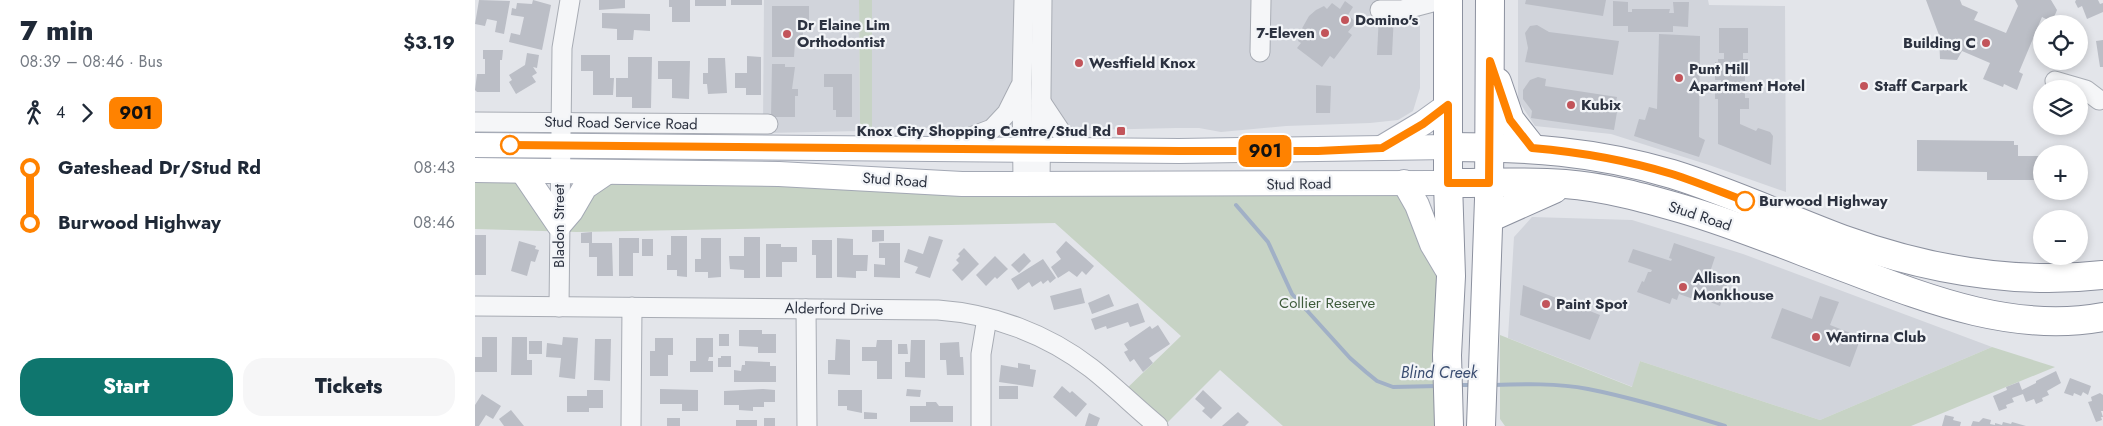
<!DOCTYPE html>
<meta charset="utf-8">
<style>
body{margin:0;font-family:Jost,sans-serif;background:#f6f6f7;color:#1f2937;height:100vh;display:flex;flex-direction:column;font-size:19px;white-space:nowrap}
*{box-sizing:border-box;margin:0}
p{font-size:16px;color:#747a83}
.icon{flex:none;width:28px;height:28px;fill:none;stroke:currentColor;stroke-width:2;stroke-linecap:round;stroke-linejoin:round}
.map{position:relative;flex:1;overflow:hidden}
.sheet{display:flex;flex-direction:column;background:#fff;width:475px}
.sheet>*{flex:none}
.badge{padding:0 10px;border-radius:8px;font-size:18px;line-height:32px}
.controls{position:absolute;left:1558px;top:15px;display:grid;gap:10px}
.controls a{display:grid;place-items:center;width:55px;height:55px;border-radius:50%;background:#fff;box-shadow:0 2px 8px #0003;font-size:25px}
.map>.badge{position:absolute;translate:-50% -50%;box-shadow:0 0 0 2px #fff}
.legs{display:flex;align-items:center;gap:8px;height:55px;padding:0 20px;font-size:16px}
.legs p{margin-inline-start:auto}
.head{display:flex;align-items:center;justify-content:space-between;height:85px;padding:0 20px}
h1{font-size:28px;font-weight:800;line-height:38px}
.primary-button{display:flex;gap:10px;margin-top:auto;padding:10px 20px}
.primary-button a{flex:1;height:58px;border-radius:20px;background:#0f766e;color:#fff;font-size:20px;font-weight:800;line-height:58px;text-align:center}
.primary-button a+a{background:#f6f6f7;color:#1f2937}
ul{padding:0 20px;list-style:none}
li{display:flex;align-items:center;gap:18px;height:55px;font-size:19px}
li i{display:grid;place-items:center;width:8px;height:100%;margin:0 6px;background:currentColor}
li i::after{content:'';width:12px;height:12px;margin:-6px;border:4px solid;border-radius:50%;background:#fff}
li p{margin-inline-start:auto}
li:first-child i{background:linear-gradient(#0000 50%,currentColor 0)}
li:last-child i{background:linear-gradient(currentColor 50%,#0000 0)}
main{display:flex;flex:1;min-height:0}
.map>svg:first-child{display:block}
.built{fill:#d1d4db}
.green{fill:#c7d3c5}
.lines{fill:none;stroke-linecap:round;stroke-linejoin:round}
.stream{stroke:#a1b0c6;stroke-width:4}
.building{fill:#bbbec6}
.minor-casing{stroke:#a8acb4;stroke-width:21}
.major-casing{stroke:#a3a8b4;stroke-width:26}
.highway-casing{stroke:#8c919f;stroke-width:30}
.minor{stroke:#f5f6f8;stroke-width:19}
.major{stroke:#fff;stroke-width:24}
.highway{stroke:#fff;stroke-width:28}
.line-1-casing{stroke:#fff;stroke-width:11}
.line-1{stroke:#ff8200;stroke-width:8}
.poi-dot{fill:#c2545a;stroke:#f2f4f7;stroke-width:2}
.stop-1-dot{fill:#fff;stroke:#ff8200;stroke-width:2.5}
.labels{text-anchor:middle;stroke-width:4.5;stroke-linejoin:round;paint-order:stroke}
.poi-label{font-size:15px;font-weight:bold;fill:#2c3240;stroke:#f2f4f7;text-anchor:start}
.street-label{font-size:15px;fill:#2c3240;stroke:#f2f4f7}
.stop-label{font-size:15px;font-weight:bold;fill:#2c3240;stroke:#f2f4f7;text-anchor:start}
.park-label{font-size:15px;fill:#3e5b3b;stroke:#f2f4f7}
.water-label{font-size:16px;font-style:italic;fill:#3a4d71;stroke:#f2f4f7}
</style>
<main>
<section class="sheet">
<div class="head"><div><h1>7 min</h1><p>08:39 – 08:46 · Bus</p></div><b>$3.19</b></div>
<div class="legs"><svg class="icon" aria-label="walk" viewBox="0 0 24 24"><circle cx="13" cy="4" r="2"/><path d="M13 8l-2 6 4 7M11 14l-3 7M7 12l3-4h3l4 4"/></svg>4<svg class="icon" aria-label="forward" viewBox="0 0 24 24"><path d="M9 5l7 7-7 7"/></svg><b class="badge" style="background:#ff8200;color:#111">901</b></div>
<ul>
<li><i style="color:#ff8200"></i><b>Gateshead Dr/Stud Rd</b><p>08:43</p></li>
<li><i style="color:#ff8200"></i><b>Burwood Highway</b><p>08:46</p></li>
</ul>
<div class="primary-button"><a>Start</a><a>Tickets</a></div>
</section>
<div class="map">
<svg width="1628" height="426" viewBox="0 0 1628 426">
<rect width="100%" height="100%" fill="#e3e5ea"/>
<g class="built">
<polygon points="289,0 384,0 385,131 292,133 288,125"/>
<polygon points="397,0 945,0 945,88 938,111 923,120 895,123 811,126 746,132 724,128 701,128 616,130 484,127 397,130"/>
<polygon points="1043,0 1233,0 1234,5 1310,6 1311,192 1234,165 1136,134 1060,126 1043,100"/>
<polygon points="1057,217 1157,220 1268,254 1517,347 1345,420 1165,361 1158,387 1033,338 1039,237"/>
</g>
<g class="green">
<polygon points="384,0 397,0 397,130 385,131"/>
<polygon points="0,170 48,172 69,203 115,183 929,182 976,276 974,426 808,426 745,370 689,426 646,394 706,336 580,223 102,232 0,229"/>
<polygon points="1025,335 1157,387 1165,361 1345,420 1517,347 1580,367 1436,426 1030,426 1025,419"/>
</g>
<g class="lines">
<g class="stream">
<polyline points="761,205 793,242 817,294 875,358 891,372 902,381 918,387 963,386"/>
<polyline points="982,385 998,385"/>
<path d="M1017,385C1049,384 1082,383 1113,389C1159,398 1205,412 1250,426"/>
</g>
</g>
<g class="building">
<polygon points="4,0 35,1 29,34 20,32 22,21 12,19 10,26 0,24"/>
<polygon points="58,0 76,5 67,50 34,42 36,33 45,35 49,17 36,15 37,8 41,9 42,3 57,4"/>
<polygon points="124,0 150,0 150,8 124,10"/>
<polygon points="194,0 215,0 215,22 197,22 197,7 194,7"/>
<rect x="220" y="0" width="31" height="6"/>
<rect x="256" y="0" width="31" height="5"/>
<polygon points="1051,0 1131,0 1128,16 1050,4"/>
<polygon points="1451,0 1485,0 1487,5 1503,12 1499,20 1531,33 1543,6 1540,0 1576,0 1582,10 1577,22 1567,17 1544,72 1548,74 1542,90 1529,84 1528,87 1508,79 1515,63 1487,51 1482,60 1465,59 1464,35"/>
<polygon points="1601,0 1623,0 1625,4 1628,3 1628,12 1612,19 1607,6 1603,8 1600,2"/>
<polygon points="870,1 878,7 873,15 881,22 873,32 877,35 859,59 855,56 847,67 822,48 826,43 823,41 825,32 834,16 841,10 849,6 852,9 857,3 865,9"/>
<polygon points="1138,1 1153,2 1153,12 1157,12 1157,9 1195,9 1194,13 1199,13 1198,2 1214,2 1213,27 1198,26 1198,32 1153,32 1153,26 1138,26"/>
<polygon points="297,6 334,6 334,27 328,27 328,42 320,42 319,57 297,57"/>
<polygon points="127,13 175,14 175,31 159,30 158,40 142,40 142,29 127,28"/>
<polygon points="904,14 919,14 917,55 902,55"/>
<polygon points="1062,25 1074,32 1144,41 1138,75 1050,62 1053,48 1050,33 1055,26"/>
<polygon points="1244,28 1273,28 1273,53 1268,53 1268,59 1273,59 1273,70 1270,70 1270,81 1265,81 1265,87 1270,88 1270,98 1274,98 1274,109 1265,109 1265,124 1281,131 1283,128 1295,132 1298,136 1296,165 1243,144 1243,99 1240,99 1240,87 1246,87 1246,80 1240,80 1240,62 1243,62 1243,59 1249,59 1249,53 1244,53"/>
<polygon points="1184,34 1225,36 1224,137 1230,140 1224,157 1159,136 1164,119 1170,120 1174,107 1182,109"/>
<polygon points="1628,40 1628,67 1625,67 1621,41"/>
<polygon points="8,50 28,50 27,60 25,60 25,92 2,92 0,90 2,74 10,74 10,59 8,59"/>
<polygon points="52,53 64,55 62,68 58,67 62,73 57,76 61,82 41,94 34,82 37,80 34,75 50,65"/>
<polygon points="106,55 135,55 135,78 139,78 138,95 118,95 118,71 106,71"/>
<polygon points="272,56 286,57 286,95 271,95 271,88 260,88 260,73 272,73"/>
<polygon points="153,57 177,57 176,108 157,108 157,97 141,97 141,78 153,78"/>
<polygon points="233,58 250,58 252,93 233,94 232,84 228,84 228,73 233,73"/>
<polygon points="183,61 215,61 214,99 197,98 197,79 183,79"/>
<polygon points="297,64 310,64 310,67 320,67 317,89 323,89 323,96 320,96 320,117 296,117"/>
<polygon points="349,74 377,74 377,117 361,117 361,110 358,110 358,87 349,87"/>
<polygon points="1063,77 1071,79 1070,86 1142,97 1139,111 1142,112 1139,130 1056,118 1057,111 1048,99 1048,90 1055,80"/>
<polygon points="841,85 856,86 855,113 841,113"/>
<polygon points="1442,140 1539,141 1539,145 1543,145 1543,156 1566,156 1566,180 1512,180 1512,172 1442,171"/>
<polygon points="397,230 409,230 409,241 397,242"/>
<polygon points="117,232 117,243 137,243 138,276 122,276 122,257 114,257 114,243 106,243 106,233"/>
<rect x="0" y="235" width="11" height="40"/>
<polygon points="196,236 212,236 212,277 202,276 202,270 192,270 192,255 196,255"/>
<polygon points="454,236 468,240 455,278 440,273 443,267 429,262 433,249 448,254"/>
<polygon points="269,237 285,237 285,278 269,278 269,270 255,269 254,256 269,256"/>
<polygon points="144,238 164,238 164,253 158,253 158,276 144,276"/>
<polygon points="226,238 246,238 246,277 233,278 233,272 220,272 220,259 226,259"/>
<polygon points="362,238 378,239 378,255 393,255 392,271 381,271 381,278 362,277"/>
<rect x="167" y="239" width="11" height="17"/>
<polygon points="337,240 357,240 357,278 341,278 341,255 337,255"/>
<polygon points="44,241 61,246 60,249 64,250 60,262 56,261 52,276 36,271"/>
<polygon points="591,241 619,266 611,275 607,271 602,277 594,271 583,278 576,267 586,259 581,252"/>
<polygon points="404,243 425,243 425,278 399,277 399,264 410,265 410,258 404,258"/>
<polygon points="1199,243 1240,257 1235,272 1232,271 1231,273 1253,282 1245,306 1225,298 1224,301 1204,294 1202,300 1197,298 1195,304 1162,292 1167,281 1169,282 1173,272 1176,272 1177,270 1153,262 1158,249 1196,261 1197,259 1194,258"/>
<polygon points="291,244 306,244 306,247 322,247 322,262 307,262 307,277 291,277"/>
<polygon points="489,248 504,264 487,281 477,270 484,263 481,260 485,256 483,254"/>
<polygon points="549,253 556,261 544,273 536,265"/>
<polygon points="520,256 533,269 522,279 520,277 511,286 501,275"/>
<polygon points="568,259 581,278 575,283 573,280 568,284 566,281 557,287 554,282 543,290 536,279"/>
<polygon points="1048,285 1125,315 1115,340 1045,315"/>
<polygon points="606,288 610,303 579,310 575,296"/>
<polygon points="634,294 639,306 617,314 613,303"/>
<polygon points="1345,296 1364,302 1355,325 1386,337 1375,367 1296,338 1307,308 1337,319"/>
<polygon points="663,303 670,322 655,327 653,322 632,329 631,326 620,330 616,319"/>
<polygon points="683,325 695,344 674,358 678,363 668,372 659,359 655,362 649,352 653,350 649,344 675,326 677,329"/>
<polygon points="264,330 287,330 287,334 301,334 301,353 283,353 283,347 264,346"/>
<rect x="244" y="334" width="10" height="12"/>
<polygon points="7,337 22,337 22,372 0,372 0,357 7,357"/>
<polygon points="37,337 52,337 52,360 57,360 57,375 36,375"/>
<polygon points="88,337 103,338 100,379 84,377 86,358 71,357 72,343 87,345"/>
<polygon points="180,338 198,338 198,355 193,355 193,376 175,376 175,351 180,351"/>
<polygon points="221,338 238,338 238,357 234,357 233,361 238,361 238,372 215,372 215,361 221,361"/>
<polygon points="120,339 136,339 135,381 119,380"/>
<polygon points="361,339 375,340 375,375 353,374 353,360 360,360"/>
<polygon points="402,340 417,340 417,379 402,379 402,361 387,361 387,347 401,347"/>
<polygon points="436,340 450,340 450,378 430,377 430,362 435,362"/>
<rect x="54" y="341" width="13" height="13"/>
<polygon points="484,342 485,357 488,357 489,375 472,375 471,360 465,360 465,343"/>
<polygon points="423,344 432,344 433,354 423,354"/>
<polygon points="246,356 256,356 256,367 243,367 243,358 246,358"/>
<polygon points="270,361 295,362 295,366 301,366 301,382 259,382 259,370 266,371 267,365 270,365"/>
<polygon points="543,363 555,365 555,369 561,370 558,387 524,382 526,365 543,368"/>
<polygon points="1581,371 1586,383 1572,391 1574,395 1567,398 1568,401 1561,404 1559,399 1551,402 1548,394 1537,398 1539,402 1531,405 1532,408 1524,411 1518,396 1532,390 1531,387 1544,382 1547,390 1561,383 1561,381"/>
<polygon points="1595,378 1616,386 1613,395 1608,392 1606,396 1599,393 1598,396 1589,393"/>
<rect x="524" y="386" width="19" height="13"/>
<polygon points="587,386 595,393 597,391 612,404 601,417 578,397"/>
<polygon points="185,389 223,390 223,411 207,411 207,404 185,404"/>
<polygon points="288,389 300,390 300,402 289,402 289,407 278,407 278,411 264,410 264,405 249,405 249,391"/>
<polygon points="432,389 446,390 445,397 431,396"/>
<polygon points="112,390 128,390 128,408 114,408 114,412 92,412 92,396 112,396"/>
<polygon points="363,390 387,390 387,413 372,410 372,406 363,406"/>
<polygon points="728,390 747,408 736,419 727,411 730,408 720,399"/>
<polygon points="1625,393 1628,395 1628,411 1626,411 1628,417 1626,417 1627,420 1621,422 1613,402 1617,401 1616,397"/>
<polygon points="7,394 26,406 18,419 11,415 4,426 0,426 0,405"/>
<polygon points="451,402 461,402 464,406 478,406 478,422 435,422 435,406 451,406"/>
<polygon points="36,410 49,426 29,426 24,419"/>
<polygon points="389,412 402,413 402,419 389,419"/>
<polygon points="763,412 774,422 770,426 747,426"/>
<polygon points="614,413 625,418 622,426 610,426"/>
<polygon points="1470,415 1479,417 1478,420 1486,422 1485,426 1467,426"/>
<rect x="192" y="418" width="13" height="8"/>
<rect x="289" y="418" width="11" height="8"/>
<polygon points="1508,418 1516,420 1515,424 1520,425 1520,423 1527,425 1528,422 1536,424 1537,422 1551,426 1496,426 1498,421 1504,422"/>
<rect x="261" y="420" width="21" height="6"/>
</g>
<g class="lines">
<g class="minor-casing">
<g id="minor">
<polyline points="905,10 927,10 965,0"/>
<polyline points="785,52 786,0"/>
<polyline points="1580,81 1611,90 1624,100"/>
<polyline points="566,102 586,132 611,150"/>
<polyline points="0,122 293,124"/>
<polyline points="472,146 517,129 532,113 545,87"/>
<polyline points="548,184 547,83 549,0"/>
<polyline points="565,184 567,0"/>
<path d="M0,306L463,310C518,314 572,334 616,368C639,386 660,407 683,426"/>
<polyline points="84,307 87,48 95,0"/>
<polyline points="331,309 332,426"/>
<polyline points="156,426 157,307"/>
<polyline points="506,426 506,354 512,318"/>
</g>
</g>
<g class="major-casing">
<g id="major">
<polyline points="0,145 704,151 973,147"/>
<polyline points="908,147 948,123 973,105"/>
<polyline points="0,170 304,174 487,184 973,183"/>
<polyline points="48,172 84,225 96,211 110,187 132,172"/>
<polyline points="929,182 942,205 957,244 976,276"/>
</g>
</g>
<g class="highway-casing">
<g id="highway">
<polyline points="973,0 973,183 976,276 972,355 974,426"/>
<polyline points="1022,82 1035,120 1057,148"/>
<path d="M973,147C1053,147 1119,151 1197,174C1255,192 1311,218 1367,239C1450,269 1540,285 1628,275"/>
<path d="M973,183C1011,183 1051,181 1090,184C1130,187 1170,198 1208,209C1266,226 1322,250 1379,271C1457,301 1542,333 1628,317"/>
<polyline points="1014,218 1079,189"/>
<polyline points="1006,426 1014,199 1015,0"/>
</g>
</g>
<use href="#minor" class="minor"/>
<use href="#major" class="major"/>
<use href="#highway" class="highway"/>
</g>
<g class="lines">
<g class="line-1-casing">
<path id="line-1" d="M35,145L704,151H843L907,148L948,124L973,105V183H1014L1015,61L1035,120L1057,148C1104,152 1151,160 1197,174C1222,182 1246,192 1270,201"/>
</g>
<use href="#line-1" class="line-1"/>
</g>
<g class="poi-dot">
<circle cx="870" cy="20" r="5"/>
<circle cx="850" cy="33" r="5"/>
<circle cx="312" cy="34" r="5"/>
<circle cx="1511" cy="43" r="5"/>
<circle cx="604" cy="63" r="5"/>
<circle cx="1204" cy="78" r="5"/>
<circle cx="1389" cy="86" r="5"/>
<circle cx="1096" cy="105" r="5"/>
<rect x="641" y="126" width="10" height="10" rx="2.5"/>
<circle cx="1208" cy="287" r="5"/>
<circle cx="1071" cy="304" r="5"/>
<circle cx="1341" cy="337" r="5"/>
</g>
<g class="stop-1-dot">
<circle cx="35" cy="145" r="9"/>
<circle cx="1270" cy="201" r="9"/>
</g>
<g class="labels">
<g class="poi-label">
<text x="880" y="25">Domino's</text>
<text x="322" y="30">Dr Elaine Lim<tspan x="322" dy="17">Orthodontist</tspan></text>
<text x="840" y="38" text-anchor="end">7-Eleven</text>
<text x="1501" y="48" text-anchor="end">Building C</text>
<text x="614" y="68">Westfield Knox</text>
<text x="1214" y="74">Punt Hill<tspan x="1214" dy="17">Apartment Hotel</tspan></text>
<text x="1399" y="91">Staff Carpark</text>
<text x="1106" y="110">Kubix</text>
<text x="636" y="136" text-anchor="end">Knox City Shopping Centre/Stud Rd</text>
<text x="1218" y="283">Allison<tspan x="1218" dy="17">Monkhouse</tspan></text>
<text x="1081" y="309">Paint Spot</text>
<text x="1351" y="342">Wantirna Club</text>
</g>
<g class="street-label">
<text transform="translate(146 123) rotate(1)" y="5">Stud Road Service Road</text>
<text transform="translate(420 180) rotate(4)" y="5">Stud Road</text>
<text transform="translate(824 184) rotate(-1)" y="5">Stud Road</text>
<text transform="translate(1225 216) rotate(18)" y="5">Stud Road</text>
<text transform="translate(84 226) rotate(-90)" y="5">Bladon Street</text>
<text transform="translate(359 309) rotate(1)" y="5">Alderford Drive</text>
</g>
<g class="stop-label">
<text x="1284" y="206">Burwood Highway</text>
</g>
<g class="park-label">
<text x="852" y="308">Collier Reserve</text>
</g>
<g class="water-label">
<text x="964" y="378">Blind Creek</text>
</g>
</g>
</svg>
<div class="controls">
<a><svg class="icon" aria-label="locate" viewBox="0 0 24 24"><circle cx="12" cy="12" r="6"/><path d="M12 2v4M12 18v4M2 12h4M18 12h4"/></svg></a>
<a><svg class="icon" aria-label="layers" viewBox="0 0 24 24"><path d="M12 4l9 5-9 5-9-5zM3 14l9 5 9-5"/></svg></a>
<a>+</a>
<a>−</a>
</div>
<b class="badge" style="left:790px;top:151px;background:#ff8200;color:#111">901</b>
</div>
</main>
